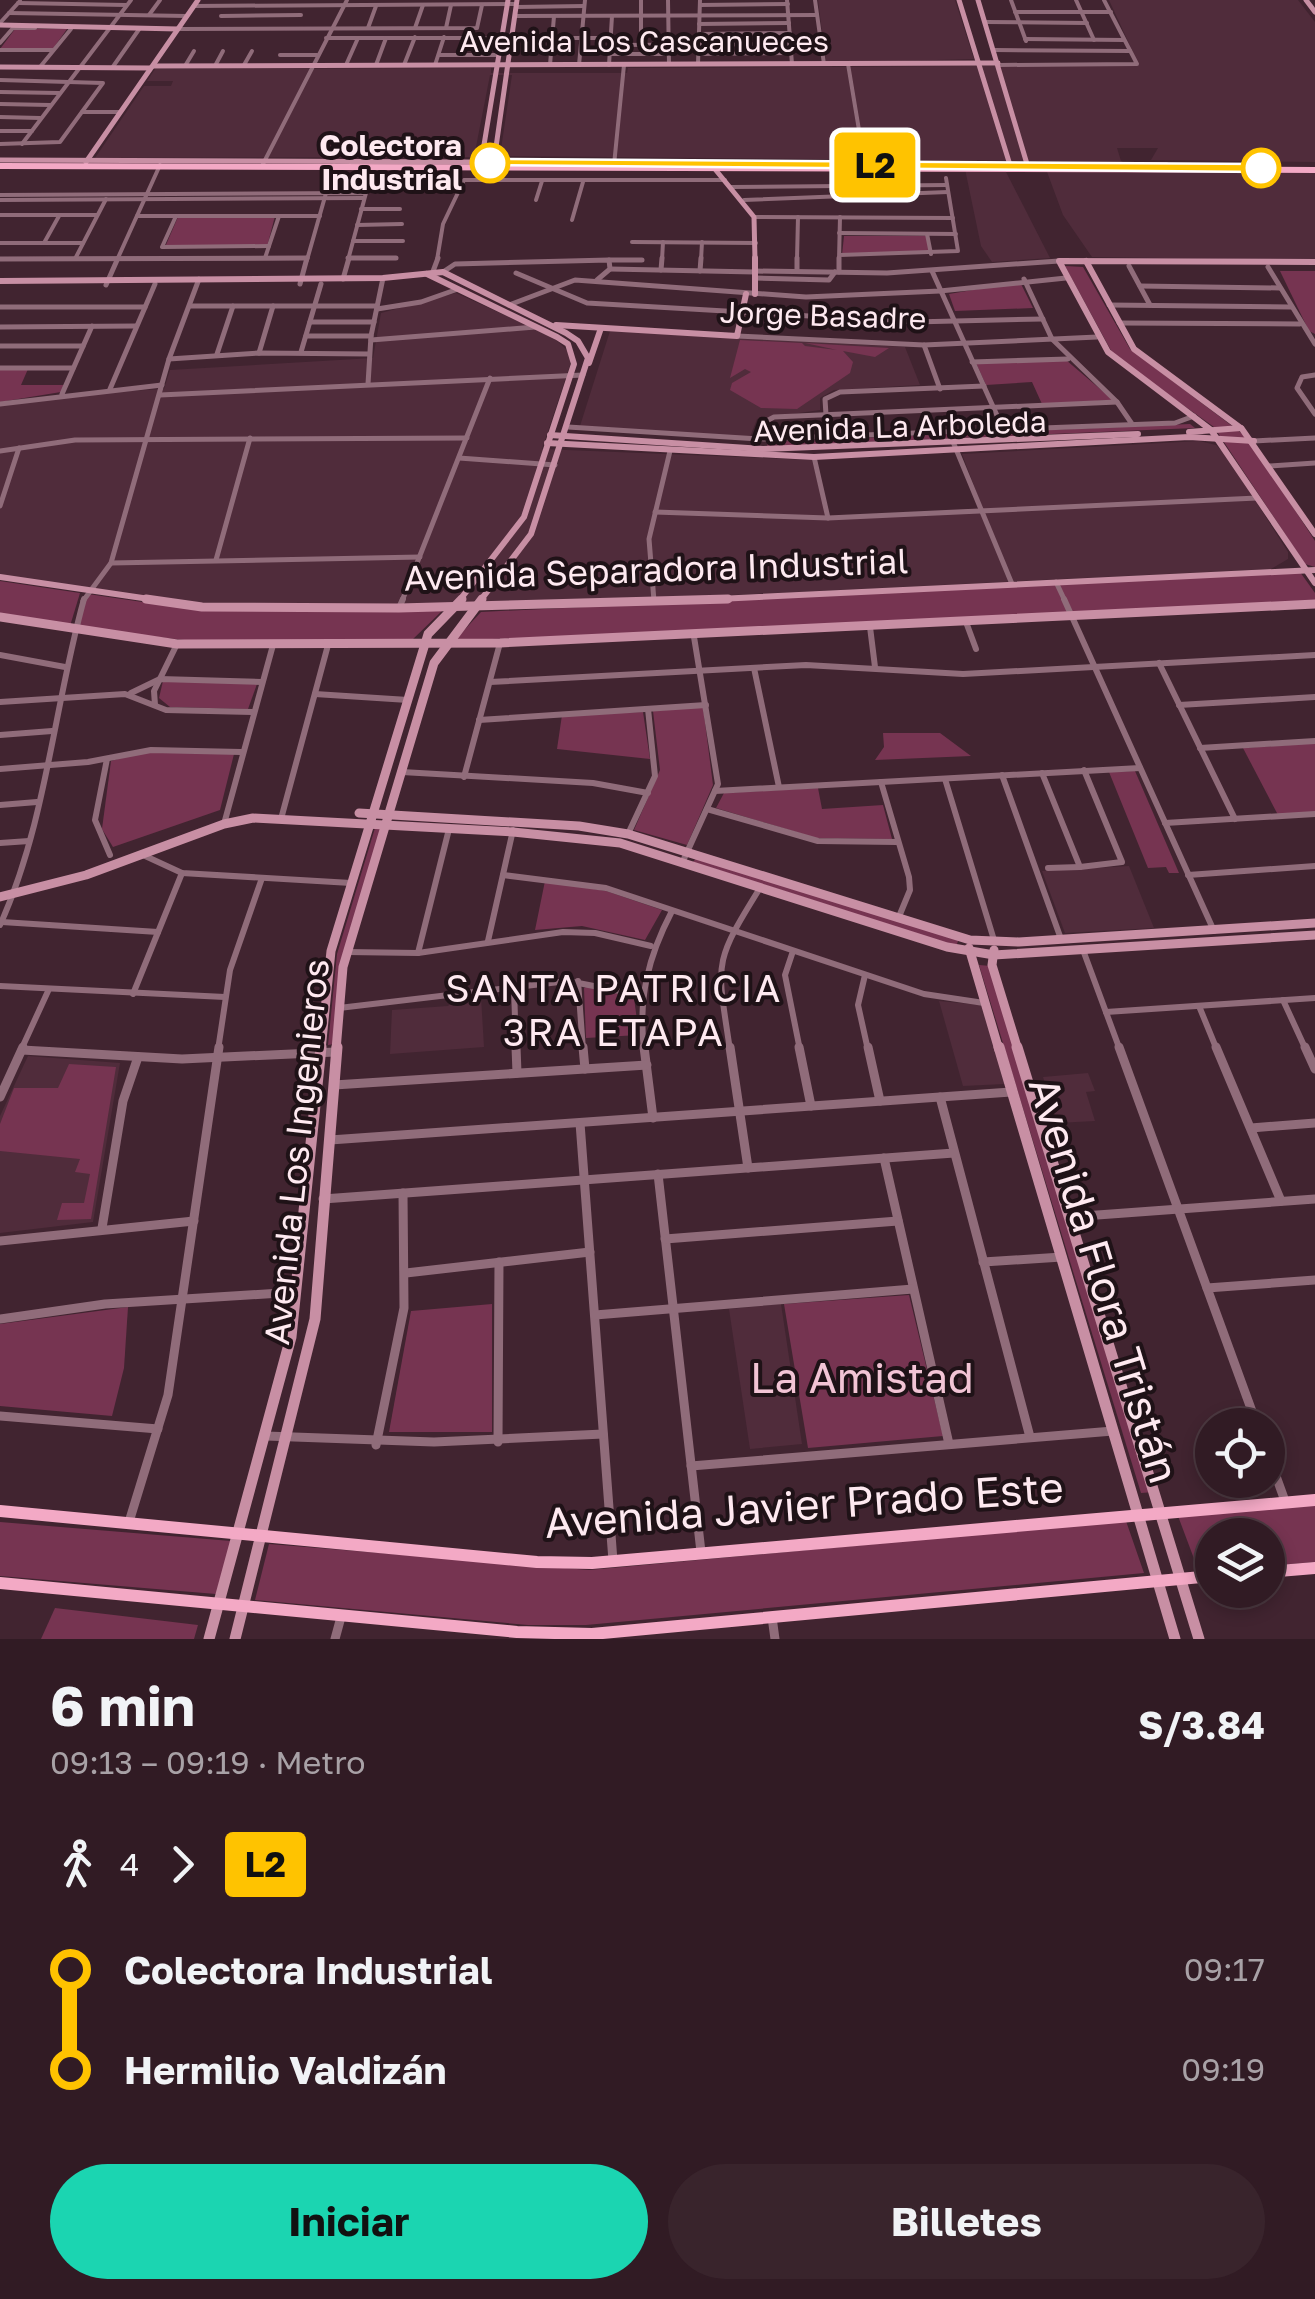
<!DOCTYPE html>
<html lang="es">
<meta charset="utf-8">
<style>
body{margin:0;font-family:"Golos Text",sans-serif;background:#39242c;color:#f1f3f6;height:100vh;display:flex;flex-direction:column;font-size:38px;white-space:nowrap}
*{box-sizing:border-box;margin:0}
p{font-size:32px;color:#a8a1a6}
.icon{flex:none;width:55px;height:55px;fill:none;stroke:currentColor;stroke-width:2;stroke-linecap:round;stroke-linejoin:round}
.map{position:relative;height:1639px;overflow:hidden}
.panel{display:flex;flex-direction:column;background:#311b24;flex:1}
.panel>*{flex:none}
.badge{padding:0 20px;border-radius:8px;font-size:35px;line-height:65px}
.buttons{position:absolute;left:1195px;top:1408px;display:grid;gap:20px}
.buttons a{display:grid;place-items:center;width:90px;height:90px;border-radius:50%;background:#311b24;box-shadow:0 5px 15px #0003,0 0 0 2px #4c3941;font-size:50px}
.map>.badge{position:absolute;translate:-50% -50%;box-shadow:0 0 0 5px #fff}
.legs{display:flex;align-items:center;gap:15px;height:110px;padding:0 50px;font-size:32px}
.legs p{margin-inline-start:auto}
.headline{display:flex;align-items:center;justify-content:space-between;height:170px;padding:0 50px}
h1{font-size:55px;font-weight:700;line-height:75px}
.primary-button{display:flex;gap:20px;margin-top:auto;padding:20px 50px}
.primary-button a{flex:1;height:115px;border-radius:60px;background:#1bd5b1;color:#111;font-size:40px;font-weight:700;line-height:115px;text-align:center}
.primary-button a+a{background:#39242c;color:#f1f3f6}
ul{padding:0 50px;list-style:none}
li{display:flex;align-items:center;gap:35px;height:100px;font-size:38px}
li i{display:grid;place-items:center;width:15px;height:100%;margin:0 12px;background:currentColor}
li i::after{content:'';width:25px;height:25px;margin:-12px;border:8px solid;border-radius:50%;background:#311b24}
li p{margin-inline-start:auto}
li:first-child i{background:linear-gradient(#0000 50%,currentColor 0)}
li:last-child i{background:linear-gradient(currentColor 50%,#0000 0)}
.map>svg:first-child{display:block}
.built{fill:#502c3b}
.green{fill:#763451}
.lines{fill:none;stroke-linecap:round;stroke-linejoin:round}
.street-far3{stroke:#906c7a;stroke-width:4}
.street-far2{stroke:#906c7a;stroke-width:5}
.street-far1{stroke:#906c7a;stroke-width:6}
.street{stroke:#906c7a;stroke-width:9}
.secondary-far3{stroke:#c88fa4;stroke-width:5}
.secondary-far2{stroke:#c88fa4;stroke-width:6}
.secondary-far1{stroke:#c88fa4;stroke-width:9}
.secondary{stroke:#c88fa4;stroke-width:11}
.primary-far1{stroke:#f3a9c5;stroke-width:6}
.primary{stroke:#f3a9c5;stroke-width:12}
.line-1{fill:#ffc300;stroke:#fff;stroke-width:2.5}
.stop-1-dot{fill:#fff;stroke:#ffc300;stroke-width:5}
.labels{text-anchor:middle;stroke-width:8;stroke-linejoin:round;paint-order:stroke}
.far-street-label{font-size:30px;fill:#fee9f0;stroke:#1f1217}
.far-stop-label{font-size:30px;font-weight:bold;fill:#fee9f0;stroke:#1f1217;text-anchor:end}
.street-label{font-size:35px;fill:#fee9f0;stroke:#1f1217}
.neighbourhood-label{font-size:38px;letter-spacing:2.5px;fill:#fee9f0;stroke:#1f1217}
.near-street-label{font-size:42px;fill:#fee9f0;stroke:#1f1217}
.near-park-label{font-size:42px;fill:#f2c4d5;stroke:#1f1217}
</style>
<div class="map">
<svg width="1315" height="1639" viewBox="0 0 1315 1639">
<rect width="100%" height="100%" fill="#412430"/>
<g class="built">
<polygon points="818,0 955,0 974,59 826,63"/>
<polygon points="1109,0 1298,0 1315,22 1315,162 1151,160 1158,148 1117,148 1121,161 1132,167 1315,171 1315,260 1092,257 1063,215 1043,161 500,156 512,75 490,75 474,157 95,158 144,86 171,86 173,81 147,81 155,69 491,68 491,73 627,73 628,68 1139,65"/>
<polygon points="965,169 1005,170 1050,258 992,262 981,246"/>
<polygon points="456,293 553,337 570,353 570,365 542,449 812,460 827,519 984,512 962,454 1199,441 1216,445 1227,456 1288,552 1288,559 1271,569 528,605 236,607 139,598 0,575 0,405 61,395 164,389 170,370 373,358 381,313"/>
<polygon points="610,331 905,347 920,385 834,390 820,398 820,410 757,419 750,437 580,426"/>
<polygon points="1129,866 1154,928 1065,933 1042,871"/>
<polygon points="481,997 484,1047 390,1054 392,1010 448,1006 453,1001"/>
<polygon points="939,1001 982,1005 1005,1084 963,1086"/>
<polygon points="28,1056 120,1063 93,1222 0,1233 0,1116"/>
<polygon points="1088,1073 1095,1091 1086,1092 1095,1121 1057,1123 1043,1077"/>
<polygon points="781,1304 802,1444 750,1449 729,1309"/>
</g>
<g class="green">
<polygon points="15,29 67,29 52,50 0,49"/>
<polygon points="275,216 267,247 165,247 178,217"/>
<polygon points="844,236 926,236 930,253 842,255"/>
<polygon points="1065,266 1083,267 1130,349 1248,438 1315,541 1315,567 1305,564 1214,427 1114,356"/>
<polygon points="1280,271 1315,271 1315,334 1309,331"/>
<polygon points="1020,282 1033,308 955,311 949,294"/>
<polygon points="740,340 802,343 805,346 837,350 805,343 889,348 875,357 843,351 853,362 850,373 797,409 761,408 730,390 732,383 751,372 745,369 730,378"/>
<polygon points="1066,360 1113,400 1042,404 1032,382 986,385 976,363"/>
<polygon points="0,369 28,369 21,385 64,385 61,392 0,402"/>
<polygon points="1190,424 1195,428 767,446 768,442"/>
<polygon points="1300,572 1315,593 1315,601 647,635 455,640 481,612"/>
<polygon points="0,581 80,593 70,626 0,614"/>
<polygon points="88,594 197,610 444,609 412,640 193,641 78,628"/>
<polygon points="163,681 257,684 248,709 170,707 159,698"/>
<polygon points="703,707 713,785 687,845 634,830 660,770 653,711"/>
<polygon points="643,712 650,759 557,749 562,715"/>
<polygon points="883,733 940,733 971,756 875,760 884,747"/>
<polygon points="1315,743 1315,812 1278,815 1243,748"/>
<polygon points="141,752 234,754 220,810 113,847 102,829 111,761"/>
<polygon points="1135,771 1179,873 1169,873 1166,867 1148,868 1109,772"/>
<polygon points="818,788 822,809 883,805 892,839 816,838 716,808 724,793"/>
<polygon points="375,828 381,828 343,954 334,1044 328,1045 337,954"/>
<polygon points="697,857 959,939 956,946 693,862"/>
<polygon points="545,881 606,891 662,910 645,940 582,926 535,930"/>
<polygon points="979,965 991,966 1154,1492 1141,1493"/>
<polygon points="588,986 634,998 639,1035 586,1038 584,988"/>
<polygon points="69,1064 116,1067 91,1219 57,1220 62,1203 84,1203 90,1174 75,1172 80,1159 0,1151 0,1124 14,1088 58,1088"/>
<polygon points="909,1295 943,1436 808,1448 784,1304"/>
<polygon points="492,1304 492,1432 389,1432 411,1311"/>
<polygon points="128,1307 124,1368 112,1416 0,1406 0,1324"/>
<polygon points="1315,1505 1315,1562 1268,1566 1268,1535 1212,1535 1212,1571 1199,1572 1178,1516"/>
<polygon points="1126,1521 1144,1573 586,1625 528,1625 255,1600 269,1544 589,1570"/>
<polygon points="0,1522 231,1541 216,1594 0,1576"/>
<polygon points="55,1608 198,1625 194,1639 41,1639"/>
</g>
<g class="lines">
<g class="street-far3">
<polyline points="641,0 641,45"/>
<polyline points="668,0 669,64"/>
<polyline points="787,0 792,64"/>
<polyline points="815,0 824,64"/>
<polyline points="1011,0 1026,41"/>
<polyline points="1076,0 1094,40"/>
<polyline points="18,3 126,5"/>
<polyline points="700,5 788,4"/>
<polyline points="194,6 516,4"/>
<polyline points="516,7 584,6"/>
<polyline points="1015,12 1111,12"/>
<polyline points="9,13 187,16"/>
<polyline points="149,15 160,0"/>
<polyline points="221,16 301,15"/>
<polyline points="515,16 817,15"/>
<polyline points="986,22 1087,23"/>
<polyline points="0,23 20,1"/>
<polyline points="699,24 789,23"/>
<polyline points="368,28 376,6"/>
<polyline points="415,28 423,5"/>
<polyline points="446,28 451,5"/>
<polyline points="178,29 477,28 482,5"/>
<polyline points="699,34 790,33"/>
<polyline points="326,38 611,38"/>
<polyline points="1025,39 1124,40"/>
<polyline points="0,43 13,28 35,28"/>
<polyline points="610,45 821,44"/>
<polyline points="0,50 53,50"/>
<polyline points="995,50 1130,51"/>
<polyline points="610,54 669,54"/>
<polyline points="699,54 791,53"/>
<polyline points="280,55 317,55"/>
<polyline points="439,55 499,55"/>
<polyline points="698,64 700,0"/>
<polyline points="848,64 865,166"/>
<polyline points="244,65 252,51"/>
<polyline points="346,65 358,38"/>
<polyline points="376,65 386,38"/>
<polyline points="404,65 415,37"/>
<polyline points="435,65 444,37"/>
<polyline points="550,65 554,16"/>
<polyline points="579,65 585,0"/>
<polyline points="609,65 612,16"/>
<polyline points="999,65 1137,64 1104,0"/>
<polyline points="185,66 194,51"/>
<polyline points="215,66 223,51"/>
<polyline points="40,67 71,29"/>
<polyline points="112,68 140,28"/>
<polyline points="0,80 103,83 60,142 0,144"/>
<polyline points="0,92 59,93"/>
<polyline points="0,104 50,105"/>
<polyline points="82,112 119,112"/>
<polyline points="0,117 40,118"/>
<polyline points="0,131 32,131"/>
<polyline points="22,144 131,0"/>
<polyline points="263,164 347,0"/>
<polyline points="614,165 624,65"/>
<polyline points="731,187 947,185"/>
<polyline points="0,195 366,193 348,260"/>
<polyline points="0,200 364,198"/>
<polyline points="536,200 542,181"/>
<polyline points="744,200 948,192"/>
<polyline points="361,209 400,209"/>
<polyline points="0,215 97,215"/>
<polyline points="137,216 320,216"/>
<polyline points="176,216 162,247 269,246"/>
<polyline points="754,217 953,218"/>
<polyline points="572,220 583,182"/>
<polyline points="357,225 402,224"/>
<polyline points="839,233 956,234"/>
<polyline points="927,234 931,254"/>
<polyline points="353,241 403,241"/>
<polyline points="632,242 756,243"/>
<polyline points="0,243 83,243"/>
<polyline points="44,243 59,216"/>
<polyline points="840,255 958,251 946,178"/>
<polyline points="265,258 279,216"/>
<polyline points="348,258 396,258"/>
<polyline points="0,259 307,258"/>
<polyline points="75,259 106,199"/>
<polyline points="117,260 160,165"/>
<polyline points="307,260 334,165"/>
<polyline points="437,260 443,224 464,180 725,180"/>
<polyline points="599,260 609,260"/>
<polyline points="609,260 642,260"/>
<polyline points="662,260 663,242"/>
<polyline points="701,260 702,242"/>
<polyline points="797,260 798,217"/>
<polyline points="839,260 840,217"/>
</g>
<g class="street-far2">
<polyline points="348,258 396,258"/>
<polyline points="0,259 307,258"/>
<polyline points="609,260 642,260"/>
<polyline points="1129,266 1150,305"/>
<polyline points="1268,267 1315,344"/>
<polyline points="610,269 755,272"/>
<polyline points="661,270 662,258"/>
<polyline points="700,271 701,258"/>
<polyline points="754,271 887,273 1059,261"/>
<polyline points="797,271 797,258"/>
<polyline points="932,271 1004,431"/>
<polyline points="443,272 455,264 609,260 610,269 597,280"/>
<polyline points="839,272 839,258"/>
<polyline points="516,273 587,303 913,322 1043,319"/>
<polyline points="432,274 438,258"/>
<polyline points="755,278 829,280 835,272"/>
<polyline points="343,279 349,258"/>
<polyline points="1024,279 1052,339 1117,402 1132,424"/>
<polyline points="300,284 307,258"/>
<polyline points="106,285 118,258"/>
<polyline points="1140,286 1280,288"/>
<polyline points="509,305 575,280 806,297 940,291 1066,278"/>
<polyline points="1109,305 1291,307"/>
<polyline points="190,306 377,306"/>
<polyline points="0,307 145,307"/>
<polyline points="377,309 421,302 458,289"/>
<polyline points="310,322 374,322"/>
<polyline points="1119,323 1300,324"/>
<polyline points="0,327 136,326"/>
<polyline points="306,336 371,336"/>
<polyline points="737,336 924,345 1097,337"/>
<polyline points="371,340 535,327"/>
<polyline points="924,345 940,389"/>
<polyline points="0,346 83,346"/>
<polyline points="301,352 321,284"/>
<polyline points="259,353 273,306"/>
<polyline points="217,354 233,306"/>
<polyline points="169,359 259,353 369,354"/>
<polyline points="972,362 1068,359"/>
<polyline points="0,368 73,368"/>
<polyline points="1315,375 1302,377 1297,388 1315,414"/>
<polyline points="368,384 371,336 383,278"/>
<polyline points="110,389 155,284"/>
<polyline points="62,394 92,326"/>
<polyline points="160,395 583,375"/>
<polyline points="0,404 162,385"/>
<polyline points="826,415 825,399 840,392 984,386"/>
<polyline points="568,427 759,439 1175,423 1194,416"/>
<polyline points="951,437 1012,584"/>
<polyline points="759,439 761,424 774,417 1117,402"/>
<polyline points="1254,441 1315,438"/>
<polyline points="0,451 75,440 467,438"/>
<polyline points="814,457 828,518"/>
<polyline points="459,458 555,465"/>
<polyline points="1269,466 1315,463"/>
<polyline points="0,506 19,448"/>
<polyline points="655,512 828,518 1257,498"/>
<polyline points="216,560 250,438"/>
<polyline points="111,563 420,557"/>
<polyline points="1056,582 1065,601"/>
<polyline points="83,601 111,563 169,359 199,279"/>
<polyline points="402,601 490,378"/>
<polyline points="654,601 649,539 670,451"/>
</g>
<g class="street-far1">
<polyline points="1064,599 1214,931"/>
<polyline points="399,608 403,599"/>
<polyline points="966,622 976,649"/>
<polyline points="870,627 875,667"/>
<polyline points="0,655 65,667"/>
<polyline points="1159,663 1235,819"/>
<polyline points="754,668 779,787"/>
<polyline points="490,682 806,665 963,674 1315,655"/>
<polyline points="131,693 160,679 261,682"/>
<polyline points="315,694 408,700"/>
<polyline points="0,702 125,694 166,710 252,712"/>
<polyline points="155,705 154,691 177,644"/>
<polyline points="1179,705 1315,697"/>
<polyline points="479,720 706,705"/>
<polyline points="0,735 52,731"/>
<polyline points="1200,748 1315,741"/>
<polyline points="107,759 95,820 110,855"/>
<polyline points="0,769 88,762 151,750 241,752"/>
<polyline points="402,772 593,783 648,793"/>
<polyline points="1042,773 1080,867 1122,862 1084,770"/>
<polyline points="1002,775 1061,939"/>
<polyline points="464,777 500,643"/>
<polyline points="945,779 994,940"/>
<polyline points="881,782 909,877 910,890 898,919"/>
<polyline points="715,791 1140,768"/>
<polyline points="0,805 37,802"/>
<polyline points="707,809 818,841 897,842"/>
<polyline points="281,819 328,645"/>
<polyline points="1165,823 1315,814"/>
<polyline points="224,824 273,645"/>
<polyline points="628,834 655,776 648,709"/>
<polyline points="0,843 29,841"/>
<polyline points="143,855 182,873 351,883"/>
<polyline points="683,861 718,784 694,637"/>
<polyline points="1048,868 1080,867"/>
<polyline points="503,875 606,888 924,994 984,1003"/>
<polyline points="1188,875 1315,866"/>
<polyline points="2,922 158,932"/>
<path d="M0,925C46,824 54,706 84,599"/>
<polyline points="488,941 513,830"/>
<polyline points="1083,950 1120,1050"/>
<polyline points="793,951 785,975 800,1050"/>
<polyline points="347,952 418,953 563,932 595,933 651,946"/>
<polyline points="418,953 449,829"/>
<polyline points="865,975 858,1005 868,1050"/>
<polyline points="578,981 583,1050"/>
<polyline points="0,986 225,997"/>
<polyline points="514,987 516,1050"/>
<polyline points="133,994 182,873"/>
<polyline points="1283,1000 1306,1050"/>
<polyline points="1199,1006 1217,1050"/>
<polyline points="339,1008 568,981 640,995"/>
<polyline points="1106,1012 1315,998"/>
<polyline points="21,1050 49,989"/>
<polyline points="218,1050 230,970 262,878"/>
<path d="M644,1050C638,998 648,957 672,911"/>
<path d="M730,1050C717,962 712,965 760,888"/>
</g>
<g class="street">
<polyline points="516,1047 517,1073"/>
<polyline points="583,1047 585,1069"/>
<polyline points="644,1047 653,1118"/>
<polyline points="730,1047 748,1168"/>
<polyline points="799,1047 811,1106"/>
<polyline points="868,1047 880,1101"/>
<polyline points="1119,1047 1257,1425"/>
<polyline points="1216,1047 1281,1201"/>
<polyline points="1305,1047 1315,1069"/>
<polyline points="22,1050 182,1059 335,1052"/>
<polyline points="334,1085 647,1065"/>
<polyline points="0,1097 23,1047"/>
<polyline points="940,1097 1030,1437"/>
<polyline points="580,1123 613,1561"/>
<polyline points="1251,1128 1315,1123"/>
<polyline points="330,1140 1011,1092"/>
<polyline points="884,1158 949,1444"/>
<polyline points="658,1174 701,1552"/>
<polyline points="323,1199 954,1153"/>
<polyline points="1070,1217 1315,1199"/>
<polyline points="102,1228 123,1101 138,1057"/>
<polyline points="665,1239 898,1221"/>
<polyline points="0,1241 194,1221"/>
<polyline points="983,1262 1062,1257"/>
<polyline points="406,1273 590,1252"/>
<polyline points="1207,1288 1315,1280"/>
<polyline points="595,1315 913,1289"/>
<polyline points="0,1319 105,1304 296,1292"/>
<polyline points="0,1416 158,1429"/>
<polyline points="266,1436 434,1442 603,1434"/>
<polyline points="498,1442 499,1262"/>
<polyline points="376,1445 404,1308 403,1193"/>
<polyline points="1268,1454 1285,1501"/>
<polyline points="691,1466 1113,1431"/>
<polyline points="129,1522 168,1395 219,1047"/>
<polyline points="772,1617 775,1639"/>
<polyline points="335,1639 341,1617"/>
</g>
<g class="secondary-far3">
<polyline points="959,0 1010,165"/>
<polyline points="978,0 1027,164"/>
<polyline points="1306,0 1315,12"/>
<polyline points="0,25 178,29"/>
<polyline points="153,66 998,63"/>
<polyline points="0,67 150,68"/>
<polyline points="0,160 1167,165"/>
<polyline points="494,161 517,0"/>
<polyline points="86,162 198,0"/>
<polyline points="481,163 508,0"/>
<polyline points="710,163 754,217 755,260"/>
</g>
<g class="secondary-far2">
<polyline points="755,258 755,294"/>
<polyline points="1086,261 1134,349 1242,429 1315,534"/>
<polyline points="1315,262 1059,261 1108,352 1211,430 1315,583"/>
<polyline points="427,274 557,337 568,344 574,364 524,517 459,601"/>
<polyline points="0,281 383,278 443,272 566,333 578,341 588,358 531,534 480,601"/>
<polyline points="556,325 737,336 746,294"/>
<polyline points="589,363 601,328"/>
<polyline points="1189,432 1241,428"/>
<polyline points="550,435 763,449 1138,434"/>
<polyline points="547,443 814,457 1189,437 1254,441"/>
<polyline points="0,577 163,601"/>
<polyline points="677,601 1315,570"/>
</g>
<g class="secondary-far1">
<polyline points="146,599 202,607 399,608 728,599"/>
<polyline points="0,617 177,644 500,643 1315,604"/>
<polyline points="359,813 579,826 628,834 970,940 1019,942 1315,923"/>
<polyline points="0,897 86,875 224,824 253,818 513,832 620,843 947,947 994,955 1315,935"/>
<polyline points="969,948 999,1050"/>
<polyline points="994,950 992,965 1018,1050"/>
<polyline points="321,1050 331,951 428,634 462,599"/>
<polyline points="336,1050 343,967 434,663 482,599"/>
</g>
<g class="secondary">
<polyline points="999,1047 1175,1639"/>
<polyline points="1017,1047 1199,1639"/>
<polyline points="209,1639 291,1337 321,1047"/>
<polyline points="235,1639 315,1319 337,1047"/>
</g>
<polyline class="primary-far1" points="0,166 1315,170"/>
<g class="primary">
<polyline points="0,1511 537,1562 592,1563 1315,1500"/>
<polyline points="1268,1572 1315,1568"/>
<polyline points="0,1583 517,1632 592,1634 1212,1576"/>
</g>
</g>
<polygon class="line-1" points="490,159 1261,164 1266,168 1261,172 486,165"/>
<g class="stop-1-dot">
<circle cx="490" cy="163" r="18"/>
<circle cx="1261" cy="168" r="18"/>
</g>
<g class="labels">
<g class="far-street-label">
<text x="644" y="52">Avenida Los Cascanueces</text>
<text transform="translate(823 316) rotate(2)" y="10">Jorge Basadre</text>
<text transform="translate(900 427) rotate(-2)" y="10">Avenida La Arboleda</text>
</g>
<g class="far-stop-label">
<text x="462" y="156">Colectora<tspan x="462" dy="34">Industrial</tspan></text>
</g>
<g class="street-label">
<text transform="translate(656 570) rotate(-2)" y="12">Avenida Separadora Industrial</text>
<text transform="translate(297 1152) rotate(-84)" y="12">Avenida Los Ingenieros</text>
</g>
<g class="neighbourhood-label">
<text x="614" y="1002">SANTA PATRICIA<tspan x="614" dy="44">3RA ETAPA</tspan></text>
</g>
<g class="near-street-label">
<text transform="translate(1104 1280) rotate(73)" y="15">Avenida Flora Tristán</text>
<text transform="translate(804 1505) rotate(-4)" y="15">Avenida Javier Prado Este</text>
</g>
<g class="near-park-label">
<text x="862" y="1393">La Amistad</text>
</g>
</g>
</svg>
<div class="buttons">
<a><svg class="icon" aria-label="locate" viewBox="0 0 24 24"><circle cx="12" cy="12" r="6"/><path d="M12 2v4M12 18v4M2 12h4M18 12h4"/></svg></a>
<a><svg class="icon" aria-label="layers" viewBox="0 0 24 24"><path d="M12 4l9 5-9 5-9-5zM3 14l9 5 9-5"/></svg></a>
</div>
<b class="badge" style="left:875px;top:165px;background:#ffc300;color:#111">L2</b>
</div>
<section class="panel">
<div class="headline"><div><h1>6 min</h1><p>09:13 – 09:19 · Metro</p></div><b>S/3.84</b></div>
<div class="legs"><svg class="icon" aria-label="walk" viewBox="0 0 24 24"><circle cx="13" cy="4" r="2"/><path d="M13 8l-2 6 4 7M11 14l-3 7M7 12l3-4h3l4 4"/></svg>4<svg class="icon" aria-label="forward" viewBox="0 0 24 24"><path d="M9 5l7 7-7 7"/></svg><b class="badge" style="background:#ffc300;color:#111">L2</b></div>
<ul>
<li><i style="color:#ffc300"></i><b>Colectora Industrial</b><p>09:17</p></li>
<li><i style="color:#ffc300"></i><b>Hermilio Valdizán</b><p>09:19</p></li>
</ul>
<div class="primary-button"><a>Iniciar</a><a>Billetes</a></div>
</section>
